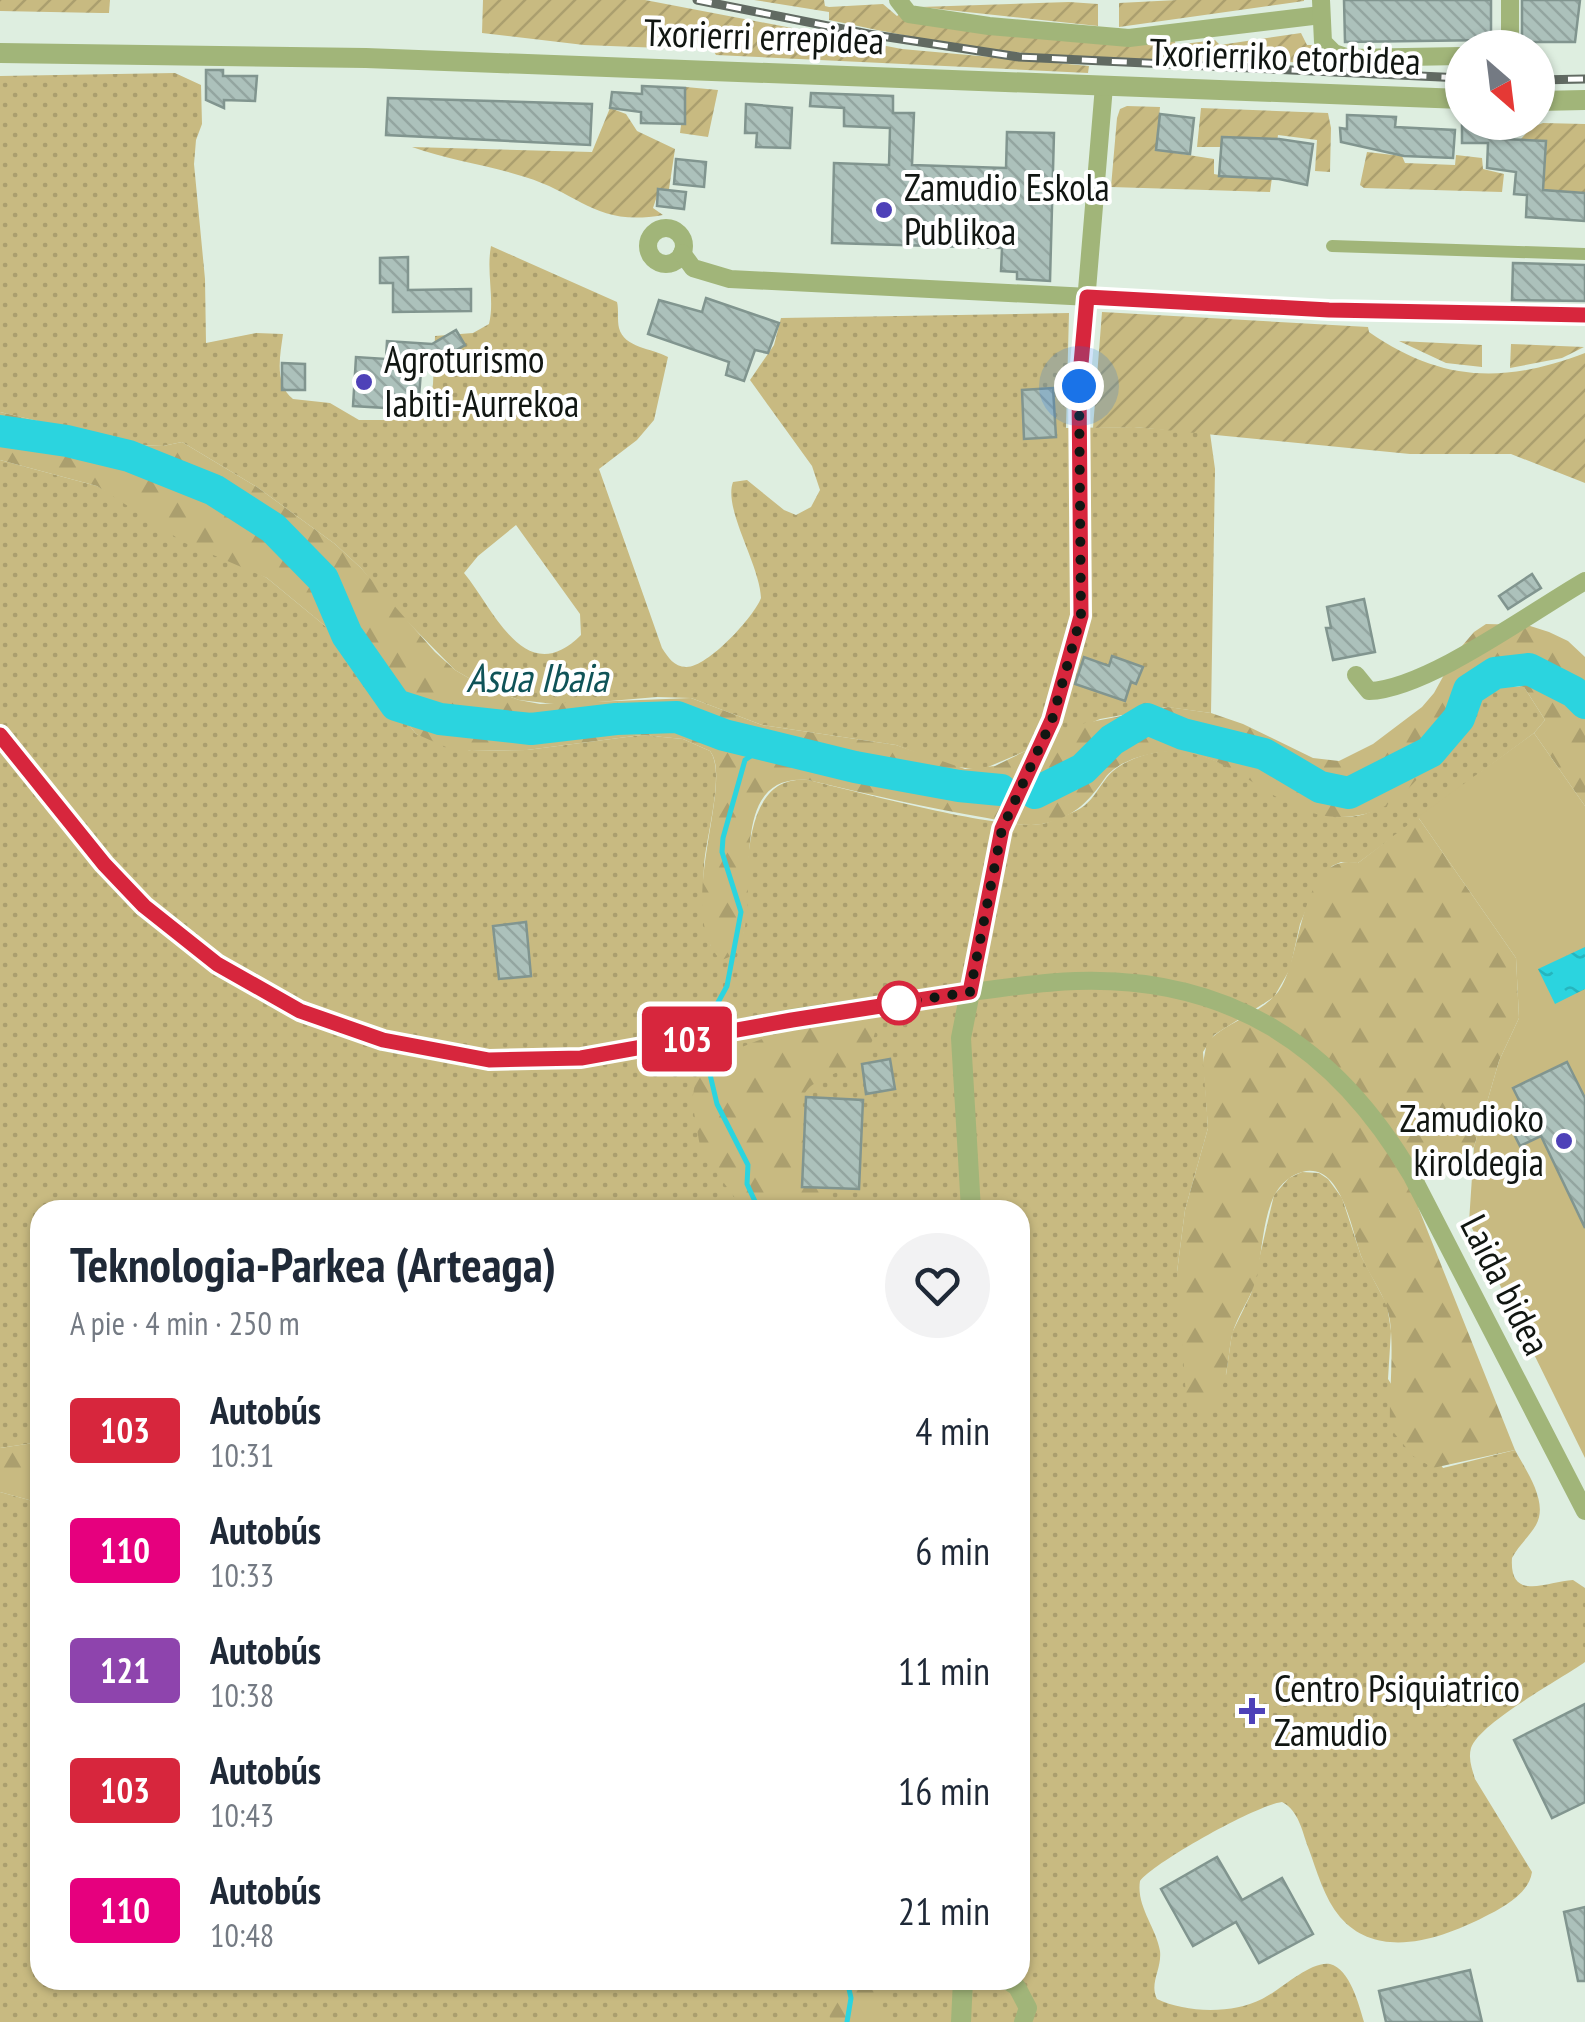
<!DOCTYPE html>
<html lang="es">
<meta charset="utf-8">
<style>
body{margin:0;font-family:"PT Sans Narrow",sans-serif;background:#f2f2f3;color:#1f2937;height:100vh;display:flex;flex-direction:column;font-size:38px;white-space:nowrap}
*{box-sizing:border-box;margin:0}
p{font-size:32px;color:#747a83}
.icon{flex:none;width:55px;height:55px;fill:none;stroke:currentColor;stroke-width:2;stroke-linecap:round;stroke-linejoin:round}
.map{position:relative;flex:1;overflow:hidden}
.details{position:absolute;left:30px;top:1200px;width:1000px;height:790px;display:flex;flex-direction:column;background:#fff;border-radius:30px;box-shadow:0 2px 8px #0004}
.details>*{flex:none}
.badge{padding:0 20px;border-radius:8px;font-size:35px;line-height:65px}
.needle{width:65px;rotate:152deg}
.buttons{position:absolute;left:1445px;top:30px;display:grid;gap:20px}
.buttons a{display:grid;place-items:center;width:110px;height:110px;border-radius:50%;background:#fff;box-shadow:0 2px 8px #0004;font-size:50px}
.you{position:absolute;width:50px;height:50px;margin:-25px;border:8px solid #fff;border-radius:50%;background:#1a73e8;box-shadow:0 0 0 15px #1a73e833}
.map>.badge{position:absolute;translate:-50% -50%;box-shadow:0 0 0 5px #fff}
.round{display:grid;place-items:center;flex:none;width:105px;height:105px;border-radius:52px;background:#f2f2f3}
.headline{display:flex;align-items:center;justify-content:space-between;height:170px;padding:0 40px}
h1{font-size:48px;font-weight:700;line-height:75px}
ul{padding:0;list-style:none}
li{display:flex;align-items:center;gap:30px;height:120px;padding:0 40px}
li div{flex:1}
li b{display:block;font-size:38px}
li em{font-style:normal}
li .badge{min-width:110px;font-weight:700;text-align:center}
.map>svg:first-child{display:block}
.grass{fill:url(#grass-dots);fill-rule:evenodd}
.forest{fill:url(#forest-firs)}
.garden{fill:url(#garden-furrows)}
.pitch{fill:#c8ba81}
.water{fill:url(#water-ripples)}
.lines{fill:none;stroke-linecap:round;stroke-linejoin:round}
.stream{stroke:#2bd4df;stroke-width:5}
.river{stroke:#2bd4df;stroke-width:32}
.building{fill:url(#building-back-hatch);stroke:#81958f;stroke-width:2.5}
.pedestrian{stroke:#a1b579;stroke-width:12}
.minor{stroke:#a1b579;stroke-width:18}
.tertiary{stroke:#a1b579;stroke-width:20}
.rail-casing{stroke:#616a62;stroke-width:9}
.rail{stroke:#fff;stroke-width:5;stroke-dasharray:15;stroke-linecap:butt}
.line-casing{stroke:#fff;stroke-width:22}
.line{stroke:#d7263d;stroke-width:15}
.walk{stroke:#111612;stroke-width:10;stroke-dasharray:0 18}
.poi-dot{fill:#4e41b8;stroke:#fff;stroke-width:4}
.stop-dot{fill:#fff;stroke:#d7263d;stroke-width:5}
.labels{text-anchor:middle;stroke-width:8;stroke-linejoin:round;paint-order:stroke}
.street-label{font-size:38px;fill:#111612;stroke:#fff}
.poi-label{font-size:38px;fill:#111612;stroke:#fff;text-anchor:start}
.water-label{font-size:40px;font-style:italic;fill:#0f5358;stroke:#fff}
</style>
<div class="map">
<svg width="1585" height="2022" viewBox="0 0 1585 2022">
<defs>
<pattern id="grass-dots" width="8" height="8" patternUnits="userSpaceOnUse" patternTransform="scale(2.5)"><rect width="8" height="8" fill="#c8ba81"/><path d="M2 2h.1M6 6h.1" fill="none" stroke="#ab9f6e" stroke-width="1.8" stroke-linecap="round"/></pattern>
<pattern id="forest-firs" width="22" height="20" patternUnits="userSpaceOnUse" patternTransform="scale(2.5)"><rect width="22" height="20" fill="#c8ba81"/><path d="M5 1l3.5 6h-7zM16 11l3.5 6h-7z" fill="#ab9f6e"/></pattern>
<pattern id="garden-furrows" width="10" height="10" patternUnits="userSpaceOnUse" patternTransform="scale(2.5)"><rect width="10" height="10" fill="#c8ba81"/><path d="M-1 1l2-2M0 10L10 0M9 11l2-2" fill="none" stroke="#ab9f6e"/></pattern>
<pattern id="water-ripples" width="26" height="14" patternUnits="userSpaceOnUse" patternTransform="scale(2.5)"><rect width="26" height="14" fill="#2bd4df"/><path d="M2 4q2-2 4 0t4 0M15 11q2-2 4 0t4 0" fill="none" stroke="#25b5be"/></pattern>
<pattern id="building-back-hatch" width="6" height="6" patternUnits="userSpaceOnUse" patternTransform="scale(2.5)"><rect width="6" height="6" fill="#acc1bb"/><path d="M-1 5l2 2M0 0l6 6M5-1l2 2" fill="none" stroke="#93a5a0"/></pattern>
</defs>
<rect width="100%" height="100%" fill="#deeee0"/>
<g class="grass">
<path d="M175,73L201,85L202,124L196,140L194,164L205,279L206,343L256,333L283,334C280,356 274,384 293,399L330,403L359,420H392L420,415L430,402L433,384L435,336L473,333L489,324C495,300 486,272 491,246L617,302C619,310 617,320 619,328C624,348 652,348 668,357L654,420L637,440L599,469L662,648C668,657 674,667 686,667C707,668 754,617 761,598C760,565 723,509 733,482L747,480L784,510L796,515L811,507L820,490L812,466L750,380L774,345L781,318L1069,313L1066,428L1134,427L1210,433L1215,469L1211,713L1167,707L1100,719L981,770L950,766L896,745L762,725L691,698L657,697L563,705L519,700L484,687L455,670L389,603L361,568L335,544L257,487L182,442L163,446L138,445L0,412V76ZM516,525L580,614L581,635C525,691 494,609 464,573L478,556Z"/>
<path d="M0,460L97,486L267,578L347,644L416,734L471,751L527,750L642,735L683,739L710,751C726,772 705,840 704,867C702,895 704,919 711,946L743,934C750,887 736,773 808,780C851,790 1012,834 1046,823C1057,819 1071,814 1081,808C1091,802 1098,789 1105,780C1119,759 1156,749 1180,751C1240,756 1311,837 1370,812C1424,790 1445,732 1486,695L1503,686L1524,687L1545,720L1534,733L1358,863L1341,862L1332,866L1315,888L1300,924L1290,969L1274,997L1214,1035L1203,1052L1208,1128L1185,1210L1177,1272L1226,1375L1232,1333L1251,1294L1274,1195L1289,1178L1302,1172L1319,1173L1328,1179L1342,1198L1361,1256L1387,1305L1391,1331L1388,1379L1443,1468L1515,1450C1526,1471 1549,1502 1536,1525C1529,1537 1518,1546 1512,1558C1509,1603 1548,1581 1573,1580L1585,1588V1662C1560,1680 1480,1722 1471,1748C1468,1759 1472,1769 1475,1779L1532,1872C1529,1894 1502,1908 1484,1917C1441,1939 1378,1961 1340,1917C1324,1898 1317,1871 1308,1847C1302,1831 1299,1811 1282,1802C1257,1805 1156,1861 1140,1881C1136,1906 1156,1927 1160,1951C1162,1969 1149,1983 1157,1999C1186,2013 1233,2014 1262,1999C1279,1991 1311,1960 1330,1964C1350,1969 1359,2005 1364,2022H0V1492L40,1503V1980H1020V1210H40V1442L0,1448Z"/>
</g>
<g class="forest">
<path d="M0,412L138,445L163,446L182,442L257,487L335,544L361,568L435,652L455,670L484,687L519,700L540,704L691,698L762,725L896,745L965,769L995,766L1080,724L1168,707L1211,713L1243,724L1313,758L1339,761L1373,744L1422,707L1434,693L1456,653L1474,632L1486,624L1527,625L1549,632L1568,641L1585,657V806L1534,733L1545,720L1524,687C1517,686 1510,684 1502,686C1454,700 1431,798 1365,814C1287,832 1250,760 1182,752C1159,749 1120,758 1105,778C1090,800 1075,816 1047,823C1028,828 1007,822 987,818C927,808 867,794 808,780C707,771 780,949 721,960C673,912 735,782 710,751L683,739L642,735L527,750L471,751L446,747L416,734L347,644L267,578L185,543L97,486L0,460Z"/>
<path d="M1418,817L1516,958L1519,1018L1499,1061L1474,1147L1422,1182L1418,1207L1515,1450L1433,1468L1413,1456L1390,1428C1389,1395 1394,1351 1390,1321C1387,1297 1371,1279 1362,1258C1352,1233 1342,1161 1302,1172C1287,1176 1276,1189 1271,1203C1262,1228 1262,1254 1256,1279C1251,1299 1237,1315 1232,1335C1226,1363 1229,1416 1187,1410L1177,1272L1185,1210L1208,1128L1203,1063L1207,1042C1228,1021 1259,1015 1278,992C1303,961 1298,850 1358,863Z"/>
<path d="M877,1016C876,1078 813,1069 804,1096C794,1128 821,1157 823,1187C824,1194 822,1202 822,1210H744L701,1152L692,1101L696,1077C711,1069 722,1057 736,1050C779,1029 830,1019 877,1016Z"/>
<polygon points="40,1442 40,1503 0,1492 0,1448"/>
<polygon points="815,1980 880,1980 882,2022 831,2022 826,2002"/>
</g>
<g class="garden">
<polygon points="0,0 110,0 109,13 101,13 0,11"/>
<polygon points="483,0 645,0 902,49 1089,66 1088,73 716,55 713,50 584,45 482,33"/>
<path d="M754,0H824L825,6L829,7L883,4L897,16L901,13L1174,39L1176,45L1215,40L1220,45L1301,33L1307,45H1314L1339,63C1237,61 1134,63 1033,54C964,48 896,34 829,20V12Z"/>
<polygon points="1177,0 1304,0 1304,1 1119,27 1119,3"/>
<polygon points="1069,2 1098,4 1098,26 920,7"/>
<polygon points="686,87 718,90 708,137 680,133"/>
<polygon points="1127,106 1160,107 1156,150 1214,159 1214,174 1219,175 1222,137 1221,147 1197,147 1201,108 1328,113 1331,128 1330,172 1315,171 1317,140 1278,135 1270,192 1111,187 1117,118 1120,109"/>
<path d="M610,108L626,114L637,131L675,149L669,189L659,190L653,208L663,215C596,227 581,194 525,177C487,165 449,160 412,147L592,152Z"/>
<polygon points="1543,123 1585,124 1585,193 1543,190 1547,141 1521,139 1532,127"/>
<polygon points="1367,152 1402,156 1405,163 1455,165 1456,155 1482,158 1483,169 1504,174 1502,192 1364,188 1360,185"/>
<path d="M1102,312L1368,327L1369,332C1441,382 1504,384 1585,353V483L1511,454H1410L1134,427L1093,428Z"/>
<polygon points="1399,341 1482,345 1482,367 1446,363"/>
<polygon points="1511,344 1584,347 1562,358 1510,368"/>
</g>
<polygon class="pitch" points="1534,733 1585,806 1585,1458 1469,1222 1474,1147 1499,1061 1519,1018 1516,958 1418,817"/>
<polygon class="water" points="1585,947 1585,989 1555,1004 1538,969"/>
<g class="lines">
<g class="stream">
<polyline points="716,1006 727,986 741,912 722,852 723,838 745,760 767,745"/>
<polyline points="708,1066 717,1104 748,1165 747,1184 759,1210"/>
<polyline points="847,1980 851,1998 847,2022"/>
</g>
<g class="river">
<polyline points="0,431 67,441 129,456 214,490 273,528 323,579 347,635 396,705 440,719 531,729 616,719 677,717 724,735 855,767 959,786 1001,790"/>
<polyline points="1035,793 1083,769 1112,740 1147,719 1183,734 1264,754 1320,787 1349,793 1430,752 1459,718 1469,690 1495,673 1529,669 1574,692 1585,703"/>
</g>
</g>
<g class="building">
<polygon points="1344,0 1491,0 1491,40 1345,42"/>
<polygon points="1522,0 1580,0 1575,42 1522,42"/>
<polygon points="206,70 223,70 223,76 257,76 255,101 224,100 224,108 206,100"/>
<polygon points="642,86 685,88 685,124 641,123 641,112 610,108 612,92 642,94"/>
<polygon points="811,93 893,96 893,113 914,113 912,165 1006,168 1007,132 1054,133 1050,281 1017,279 1017,272 1001,271 1002,248 832,243 834,163 889,165 890,128 844,126 844,108 810,106"/>
<polygon points="388,98 592,104 590,145 386,135"/>
<polygon points="746,104 792,108 790,148 756,147 757,133 745,133"/>
<polygon points="1160,114 1194,118 1190,154 1156,150"/>
<polygon points="1347,115 1396,117 1395,127 1455,130 1453,158 1404,156 1341,142 1340,128 1347,129"/>
<polygon points="1462,122 1503,122 1503,139 1546,141 1543,190 1585,193 1585,221 1526,217 1527,195 1514,194 1516,172 1487,168 1488,143 1462,143"/>
<polygon points="1222,137 1279,139 1313,144 1307,185 1279,179 1219,176"/>
<polygon points="676,159 706,162 704,187 674,184"/>
<polygon points="658,189 686,192 684,209 657,206"/>
<polygon points="408,257 408,290 471,289 471,311 393,312 393,283 380,283 380,258"/>
<polygon points="1513,263 1585,265 1585,301 1512,300"/>
<polygon points="706,298 779,323 768,353 755,350 744,381 726,375 729,362 648,334 659,300 702,312"/>
<polygon points="456,330 465,345 421,371 418,410 353,406 356,357 386,359 387,341 432,344"/>
<polygon points="282,363 305,364 305,390 282,390"/>
<polygon points="1053,388 1056,437 1024,439 1022,390"/>
<polygon points="1532,574 1541,588 1508,609 1499,596"/>
<polygon points="1364,599 1375,652 1333,660 1326,628 1331,628 1327,607"/>
<polygon points="1112,656 1143,667 1136,684 1131,682 1125,701 1075,684 1084,657 1109,666"/>
<polygon points="526,922 531,976 499,979 493,926"/>
<polygon points="890,1059 895,1089 866,1094 862,1064"/>
<polygon points="1567,1062 1585,1098 1585,1228 1541,1136 1520,1146 1511,1128 1529,1120 1513,1088"/>
<polygon points="806,1097 863,1100 859,1189 802,1187"/>
<polygon points="1585,1704 1585,1802 1552,1818 1514,1740"/>
<polygon points="1217,1857 1242,1900 1282,1878 1313,1934 1259,1963 1236,1922 1193,1946 1161,1889"/>
<polygon points="1585,1907 1585,1981 1578,1981 1564,1912"/>
<polygon points="1470,1970 1482,2022 1386,2022 1379,1991"/>
</g>
<g class="lines">
<polyline class="pedestrian" points="1332,246 1585,254"/>
<g class="minor">
<polyline points="898,0 909,14 989,26 1129,38 1321,15"/>
<polyline points="1321,0 1323,42 1334,53 1349,58 1462,56"/>
<polyline points="1510,0 1510,48"/>
<path d="M1104,86L1079,386L1081,616L1052,720L1002,829L970,992C1005,988 1041,982 1076,981C1229,976 1336,1046 1412,1176L1585,1511"/>
<circle cx="666" cy="246" r="18"/>
<polyline points="682,253 693,268 730,279 1329,309 1585,315"/>
<path d="M1356,675L1369,691C1427,689 1531,612 1585,581"/>
<polyline points="1006,1980 1017,1987 1028,2008 1023,2022"/>
</g>
<g class="tertiary">
<polyline points="0,53 366,58 1462,99"/>
<polyline points="1538,101 1585,100"/>
<polyline points="0,735 104,864 144,906 217,964 300,1011 383,1041 489,1060 581,1058 791,1019 970,992 961,1038 971,1210"/>
<polyline points="961,2022 963,1980"/>
</g>
<g class="rail-casing">
<g id="rail">
<polyline points="697,0 868,34 1019,57 1462,78"/>
<polyline points="1538,80 1585,79"/>
</g>
</g>
<use href="#rail" class="rail"/>
</g>
<g class="lines">
<g class="line-casing">
<polyline id="line" points="0,735 104,864 144,906 217,964 300,1011 383,1040 489,1060 581,1058 792,1020 970,992 1002,829 1052,720 1081,616 1079,386 1087,297 1329,310 1585,315"/>
</g>
<use href="#line" class="line"/>
<polyline class="walk" points="899,1003 970,992 1002,829 1052,720 1081,616 1079,386"/>
</g>
<g class="poi-dot">
<circle cx="884" cy="210" r="10"/>
<circle cx="364" cy="382" r="10"/>
<circle cx="1564" cy="1141" r="10"/>
<path d="M1247 1696h10v10h10v10h-10v10h-10v-10h-10v-10h10z"/>
</g>
<circle class="stop-dot" cx="899" cy="1003" r="20"/>
<g class="labels">
<g class="street-label">
<text transform="translate(764 37) rotate(2)" y="13">Txorierri errepidea</text>
<text transform="translate(1285 57) rotate(2)" y="13">Txorierriko etorbidea</text>
<text transform="translate(1505 1285) rotate(63)" y="13">Laida bidea</text>
</g>
<g class="poi-label">
<text x="904" y="201">Zamudio Eskola<tspan x="904" dy="44">Publikoa</tspan></text>
<text x="384" y="373">Agroturismo<tspan x="384" dy="44">Iabiti-Aurrekoa</tspan></text>
<text x="1544" y="1132" text-anchor="end">Zamudioko<tspan x="1544" dy="44">kiroldegia</tspan></text>
<text x="1274" y="1702">Centro Psiquiatrico<tspan x="1274" dy="44">Zamudio</tspan></text>
</g>
<g class="water-label">
<text x="537" y="692">Asua Ibaia</text>
</g>
</g>
</svg>
<div class="buttons">
<a><svg class="needle" viewBox="-14 -14 28 28"><path d="M0-13l5 13h-10z" fill="#e53935"/><path d="M0 13l5-13h-10z" fill="#747a83"/></svg></a>
</div>
<div class="you" style="left:1079px;top:386px"></div>
<b class="badge" style="left:687px;top:1039px;background:#d7263d;color:#fff">103</b>
<section class="details">
<div class="headline"><div><h1>Teknologia-Parkea (Arteaga)</h1><p>A pie · 4 min · 250 m</p></div><a class="round"><svg class="icon" aria-label="heart" viewBox="0 0 24 24"><path d="M12 20l-8-8c-3-5 5-10 8-4 3-6 11-1 8 4z"/></svg></a></div>
<ul>
<li><span class="badge" style="background:#d7263d;color:#fff">103</span><div><b>Autobús</b><p>10:31</p></div><em>4 min</em></li>
<li><span class="badge" style="background:#e6007e;color:#fff">110</span><div><b>Autobús</b><p>10:33</p></div><em>6 min</em></li>
<li><span class="badge" style="background:#8e44ad;color:#fff">121</span><div><b>Autobús</b><p>10:38</p></div><em>11 min</em></li>
<li><span class="badge" style="background:#d7263d;color:#fff">103</span><div><b>Autobús</b><p>10:43</p></div><em>16 min</em></li>
<li><span class="badge" style="background:#e6007e;color:#fff">110</span><div><b>Autobús</b><p>10:48</p></div><em>21 min</em></li>
</ul>
</section>
</div>
